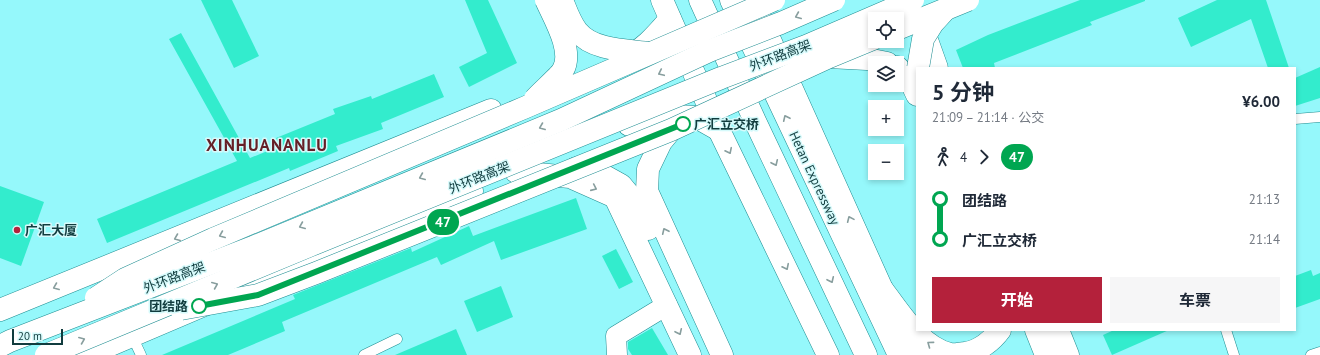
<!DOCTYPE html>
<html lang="zh">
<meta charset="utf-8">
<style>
body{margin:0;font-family:"PT Sans","Noto Sans SC",sans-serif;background:#f6f6f7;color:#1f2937;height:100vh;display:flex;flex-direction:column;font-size:15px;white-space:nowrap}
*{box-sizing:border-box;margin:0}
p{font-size:13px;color:#747a83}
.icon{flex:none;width:22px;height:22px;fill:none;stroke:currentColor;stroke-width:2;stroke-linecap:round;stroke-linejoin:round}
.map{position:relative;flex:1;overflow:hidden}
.drawer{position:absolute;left:916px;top:67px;width:380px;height:264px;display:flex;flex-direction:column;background:#fff;border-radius:0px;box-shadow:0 2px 6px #0003}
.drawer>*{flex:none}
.badge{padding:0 8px;border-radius:13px;font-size:14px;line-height:26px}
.buttons{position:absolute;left:868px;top:12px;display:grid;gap:8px}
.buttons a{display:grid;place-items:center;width:36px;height:36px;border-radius:0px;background:#fff;box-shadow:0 2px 6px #0003;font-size:20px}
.scale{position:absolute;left:12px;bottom:10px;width:51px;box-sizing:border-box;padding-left:4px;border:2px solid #113c3e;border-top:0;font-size:11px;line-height:14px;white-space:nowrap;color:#113c3e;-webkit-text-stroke:3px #d6fafb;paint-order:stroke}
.map>.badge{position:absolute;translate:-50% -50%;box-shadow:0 0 0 2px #fff}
.legs{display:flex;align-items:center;gap:6px;height:44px;padding:0 16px;font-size:13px}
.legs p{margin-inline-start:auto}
.head{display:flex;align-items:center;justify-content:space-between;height:68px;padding:0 16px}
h1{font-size:22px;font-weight:700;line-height:30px}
.button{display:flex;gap:8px;margin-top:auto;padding:8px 16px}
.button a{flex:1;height:46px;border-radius:0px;background:#b4213b;color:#fff;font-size:16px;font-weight:700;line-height:46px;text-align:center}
.button a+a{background:#f6f6f7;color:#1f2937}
ul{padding:0 16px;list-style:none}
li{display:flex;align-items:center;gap:14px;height:40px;font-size:15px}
li i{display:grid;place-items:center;width:6px;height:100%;margin:0 5px;background:currentColor}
li i::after{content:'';width:10px;height:10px;margin:-5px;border:3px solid;border-radius:50%;background:#fff}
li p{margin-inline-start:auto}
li:first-child i{background:linear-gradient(#0000 50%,currentColor 0)}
li:last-child i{background:linear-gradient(currentColor 50%,#0000 0)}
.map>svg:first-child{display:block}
.building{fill:#33eccd}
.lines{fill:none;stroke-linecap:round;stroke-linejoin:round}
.lane-casing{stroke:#1e8d91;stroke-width:11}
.street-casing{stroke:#1e8d91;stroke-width:21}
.secondary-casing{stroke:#1e8d91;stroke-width:23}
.highway-casing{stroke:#1e8d91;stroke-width:23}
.lane{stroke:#fff;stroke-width:10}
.street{stroke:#fff;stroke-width:20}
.secondary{stroke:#fff;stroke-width:22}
.highway{stroke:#fff;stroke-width:22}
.highway-bridge-casing{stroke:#1e8d91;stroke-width:23;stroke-linecap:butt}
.highway-bridge{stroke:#fff;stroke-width:22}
.oneway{stroke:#889e9e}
.line-1-casing{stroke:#fff;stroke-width:9}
.line-1{stroke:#00a651;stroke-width:6}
.stop-1-dot{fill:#fff;stroke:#00a651;stroke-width:2}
.poi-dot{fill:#b4213b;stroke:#d6fafb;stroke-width:1.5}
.labels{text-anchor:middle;stroke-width:3;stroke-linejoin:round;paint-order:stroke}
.street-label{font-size:13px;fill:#113c3e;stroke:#d6fafb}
.stop-label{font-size:13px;font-weight:bold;fill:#113c3e;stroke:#d6fafb;text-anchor:start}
.poi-label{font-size:13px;font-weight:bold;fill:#113c3e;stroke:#d6fafb;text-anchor:start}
.district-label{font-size:17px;font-weight:bold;letter-spacing:1px;fill:#651f26;stroke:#d6fafb}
</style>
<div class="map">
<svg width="1320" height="355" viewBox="0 0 1320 355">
<rect width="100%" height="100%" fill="#95f8fb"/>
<g class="building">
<polygon points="201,0 232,0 259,56 234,68"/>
<polygon points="465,0 488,0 517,63 469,87 459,67 487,53"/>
<polygon points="1080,0 1145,0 1145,1 1090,22 1092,25 994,63 995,68 963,68 956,50 988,35"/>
<polygon points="1217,0 1266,0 1289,68 1268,68 1251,19 1191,47 1178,18"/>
<polygon points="181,33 250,158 280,146 276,138 335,114 333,109 371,96 372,99 434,74 444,97 381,123 383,129 336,146 338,151 290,171 289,168 107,243 97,219 237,161 169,39"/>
<polygon points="1320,67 1320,98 1295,106 1295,78"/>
<polygon points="0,186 44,202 21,266 0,258"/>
<polygon points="576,198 587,229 501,260 494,241 441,265 437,257 282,322 285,331 228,355 162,355 295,299 293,295 411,248 412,252 469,226 473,236"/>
<polygon points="616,249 633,282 619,289 602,256"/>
<polygon points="1311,270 1313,276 1320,273 1320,299 1295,308 1295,276"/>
<polygon points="501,286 513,317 477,332 464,301"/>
<polygon points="652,328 668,355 632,355 628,349 628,342"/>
<polygon points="456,329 467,355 395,355"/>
<polygon points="1114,330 1169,330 1112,355 1103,335"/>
</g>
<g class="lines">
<g class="lane-casing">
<g id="lane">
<polyline points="1295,119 1320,117"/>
<polyline points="1226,330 1234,355"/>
<polyline points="132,336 141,355"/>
<polyline points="364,355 397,339"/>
<polyline points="1311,355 1320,352"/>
</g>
</g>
<g class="street-casing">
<polyline id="street" points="617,355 616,336 667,305"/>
</g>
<g class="secondary-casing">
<g id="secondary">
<polyline points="662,0 719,130 828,355"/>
<polyline points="752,0 882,289 915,355"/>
<polyline points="922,26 937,68"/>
<path d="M624,58C643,51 657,34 670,19"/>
<polyline points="629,125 649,116 676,116 696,117 719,130"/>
<polyline points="516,172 570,177 615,197 690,355"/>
<polyline points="0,310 491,110"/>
<polyline points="1058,330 1068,355"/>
<polyline points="87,355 472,191"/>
</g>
</g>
<g class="highway-casing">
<g id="highway">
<polyline points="700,0 755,121 866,355"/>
<polyline points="731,0 899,355"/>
<polyline points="829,57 867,59 887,63"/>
<polyline points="897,67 910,80 917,95"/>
<polyline points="671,130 661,142 648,169 647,191 722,355"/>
<polyline points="576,168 594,170 621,185 635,202 648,229"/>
<path d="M882,289C900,312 920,347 950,354C955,355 961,353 965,353C979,351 992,341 1000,330"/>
<polyline points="1036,330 1046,355"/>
</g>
</g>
<use href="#lane" class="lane"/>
<use href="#street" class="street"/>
<use href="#secondary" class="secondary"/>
<use href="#highway" class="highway"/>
<g class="highway-bridge-casing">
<g id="highway-bridge">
<path d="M562,0C566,10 570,22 577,31C593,51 627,50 650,53"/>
<polyline points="897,29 968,0"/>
<polyline points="918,68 923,39 933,23 944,11"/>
<path d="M535,99C541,92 560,76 563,70C574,51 554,18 546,0"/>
<polyline points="96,298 125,279 213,239 526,107 774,0"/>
<polyline points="181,309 258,295 316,273 671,130 829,57 875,38"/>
<polyline points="0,346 10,341 253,247 561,120 709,51 781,23 834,0"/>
<polyline points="46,355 309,246 721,78 806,46 913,0"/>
</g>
</g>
<use href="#highway-bridge" class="highway-bridge"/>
</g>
<defs><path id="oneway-chevron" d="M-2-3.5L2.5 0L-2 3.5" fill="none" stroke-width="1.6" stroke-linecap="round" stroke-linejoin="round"/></defs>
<g class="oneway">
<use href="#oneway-chevron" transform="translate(798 16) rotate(157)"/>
<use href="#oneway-chevron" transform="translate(661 73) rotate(155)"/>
<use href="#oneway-chevron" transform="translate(786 118) rotate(-115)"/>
<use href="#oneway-chevron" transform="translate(542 127) rotate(158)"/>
<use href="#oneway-chevron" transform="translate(729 151) rotate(64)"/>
<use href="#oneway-chevron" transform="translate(775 163) rotate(65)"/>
<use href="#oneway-chevron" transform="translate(422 177) rotate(157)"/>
<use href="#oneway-chevron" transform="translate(594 188) rotate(24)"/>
<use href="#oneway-chevron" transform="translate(850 219) rotate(-114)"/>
<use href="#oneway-chevron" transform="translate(302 226) rotate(157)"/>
<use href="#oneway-chevron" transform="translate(665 231) rotate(-115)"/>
<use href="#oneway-chevron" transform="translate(222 235) rotate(157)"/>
<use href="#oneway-chevron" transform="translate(177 238) rotate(158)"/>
<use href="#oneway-chevron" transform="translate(786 267) rotate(64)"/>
<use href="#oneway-chevron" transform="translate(831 280) rotate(65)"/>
<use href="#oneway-chevron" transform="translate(215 285) rotate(-23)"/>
<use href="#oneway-chevron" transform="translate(56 287) rotate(158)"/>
<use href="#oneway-chevron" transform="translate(679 332) rotate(65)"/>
<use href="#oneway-chevron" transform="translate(82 340) rotate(-22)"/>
<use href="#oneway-chevron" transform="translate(930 344) rotate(-144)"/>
</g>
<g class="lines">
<g class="line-1-casing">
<polyline id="line-1" points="199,306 258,295 683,124"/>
</g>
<use href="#line-1" class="line-1"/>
</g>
<g class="stop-1-dot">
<circle cx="683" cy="124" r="7"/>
<circle cx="199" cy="306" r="7"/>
</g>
<circle class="poi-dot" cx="17" cy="230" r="4"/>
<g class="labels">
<g class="street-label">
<text transform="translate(780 55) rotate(-21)" y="5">外环路高架</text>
<text transform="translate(479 177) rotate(-22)" y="5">外环路高架</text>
<text transform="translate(815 178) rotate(65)" y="5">Hetan Expressway</text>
<text transform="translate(174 277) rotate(-21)" y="5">外环路高架</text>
</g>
<g class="stop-label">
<text x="694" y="129">广汇立交桥</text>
<text x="188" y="311" text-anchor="end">团结路</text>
</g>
<g class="poi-label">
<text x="25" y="235">广汇大厦</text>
</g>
<g class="district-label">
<text x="267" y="151">XINHUANANLU</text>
</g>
</g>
</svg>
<div class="buttons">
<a><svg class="icon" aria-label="locate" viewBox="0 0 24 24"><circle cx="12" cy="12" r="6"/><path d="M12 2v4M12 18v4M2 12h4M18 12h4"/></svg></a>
<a><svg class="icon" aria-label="layers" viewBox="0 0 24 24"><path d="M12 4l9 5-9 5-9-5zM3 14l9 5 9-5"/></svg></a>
<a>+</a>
<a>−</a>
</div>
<div class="scale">20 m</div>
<b class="badge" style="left:443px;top:222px;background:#00a651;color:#fff">47</b>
<section class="drawer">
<div class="head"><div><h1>5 分钟</h1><p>21:09 – 21:14 · 公交</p></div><b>¥6.00</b></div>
<div class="legs"><svg class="icon" aria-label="walk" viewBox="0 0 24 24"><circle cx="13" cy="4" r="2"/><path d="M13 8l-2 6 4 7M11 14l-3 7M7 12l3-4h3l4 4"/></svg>4<svg class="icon" aria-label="forward" viewBox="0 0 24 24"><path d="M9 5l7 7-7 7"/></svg><b class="badge" style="background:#00a651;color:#fff">47</b></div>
<ul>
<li><i style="color:#00a651"></i><b>团结路</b><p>21:13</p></li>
<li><i style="color:#00a651"></i><b>广汇立交桥</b><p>21:14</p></li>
</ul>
<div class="button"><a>开始</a><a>车票</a></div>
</section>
</div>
